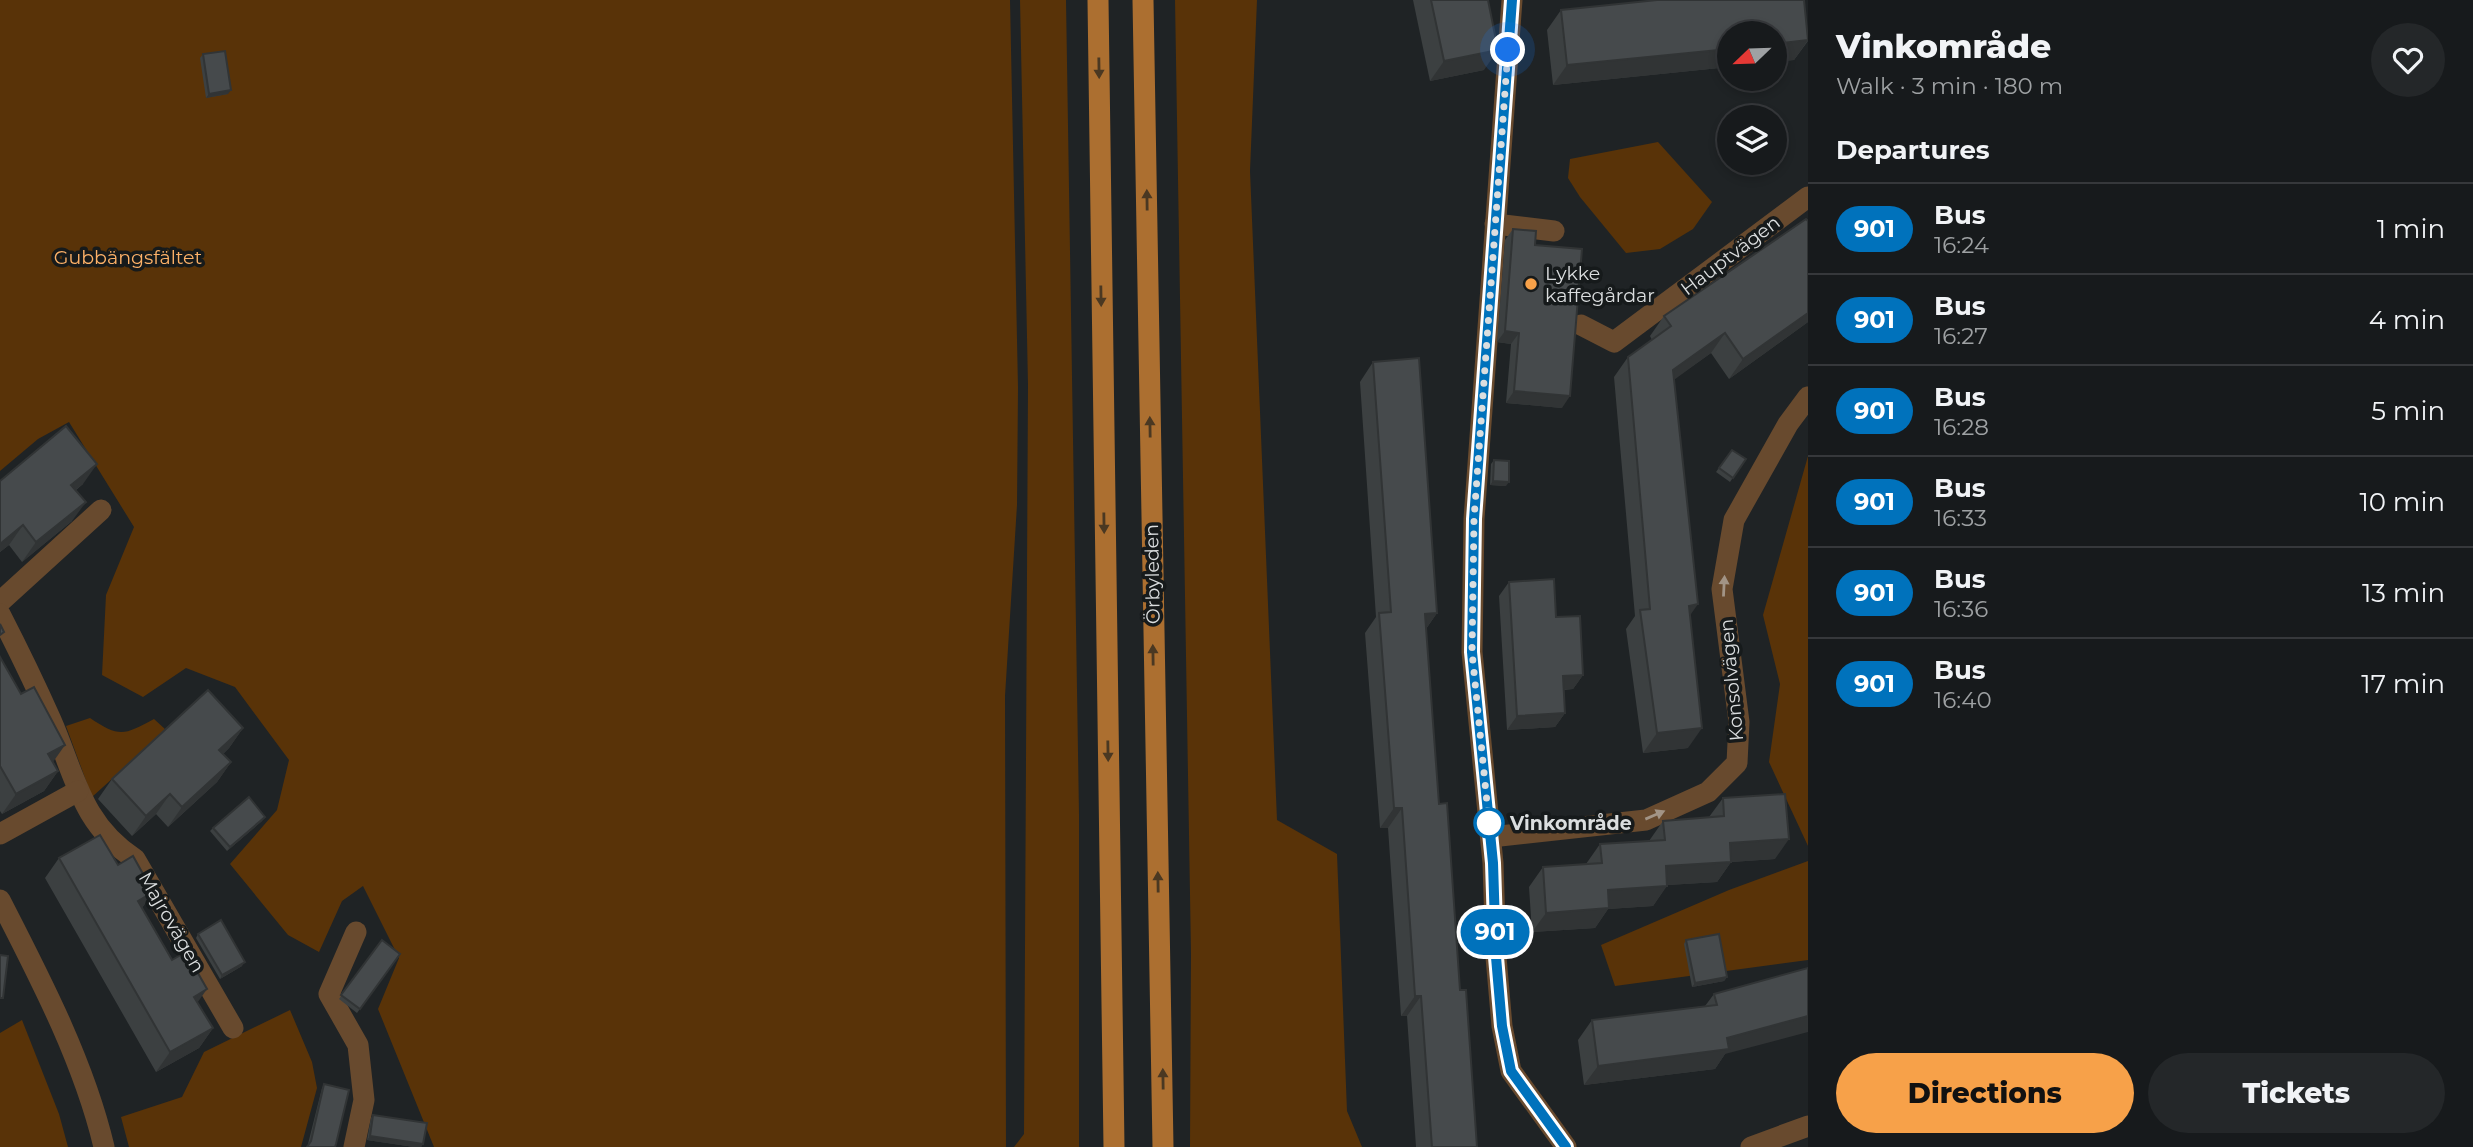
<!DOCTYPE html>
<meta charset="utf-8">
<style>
body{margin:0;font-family:Montserrat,sans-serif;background:#242729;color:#f1f3f6;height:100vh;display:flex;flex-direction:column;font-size:26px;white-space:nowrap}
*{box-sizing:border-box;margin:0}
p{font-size:23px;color:#9ea1a3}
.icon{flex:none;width:38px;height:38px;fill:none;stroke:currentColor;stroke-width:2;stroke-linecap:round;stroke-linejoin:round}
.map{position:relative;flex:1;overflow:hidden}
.sheet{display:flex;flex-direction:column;background:#171a1c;width:665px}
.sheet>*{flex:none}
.badge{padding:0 14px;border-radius:23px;font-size:24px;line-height:46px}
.needle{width:46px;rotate:247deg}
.controls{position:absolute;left:1717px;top:21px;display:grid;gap:14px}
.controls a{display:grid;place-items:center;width:70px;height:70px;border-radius:50%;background:#171a1c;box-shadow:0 4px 10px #0003,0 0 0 2px #36383b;font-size:35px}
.you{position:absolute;width:35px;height:35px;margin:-18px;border:5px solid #fff;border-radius:50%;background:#1a73e8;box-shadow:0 0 0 10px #1a73e833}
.map>.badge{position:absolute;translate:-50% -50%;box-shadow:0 0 0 4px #fff}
h2{padding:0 28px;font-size:26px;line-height:63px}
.round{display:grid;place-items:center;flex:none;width:74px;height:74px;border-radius:37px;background:#242729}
.head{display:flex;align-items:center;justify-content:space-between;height:119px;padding:0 28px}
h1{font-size:33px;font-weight:800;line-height:52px}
.primary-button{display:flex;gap:14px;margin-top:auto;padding:14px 28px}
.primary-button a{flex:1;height:80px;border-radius:42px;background:#f7a149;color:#111;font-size:28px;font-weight:800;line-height:80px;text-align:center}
.primary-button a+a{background:#242729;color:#f1f3f6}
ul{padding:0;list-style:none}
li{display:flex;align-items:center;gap:21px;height:91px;padding:0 28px;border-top:2px solid #36383b}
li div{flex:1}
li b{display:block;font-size:26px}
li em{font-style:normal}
li .badge{min-width:77px;font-weight:700;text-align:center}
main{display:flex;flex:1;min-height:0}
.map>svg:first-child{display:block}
.green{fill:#593308}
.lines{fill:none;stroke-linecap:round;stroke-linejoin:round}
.minor{stroke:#684a2e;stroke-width:21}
.major{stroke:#ac6f30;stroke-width:21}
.wall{fill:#3c4041}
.shaded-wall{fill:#313435}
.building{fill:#464a4c;stroke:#313435;stroke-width:2}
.oneway{fill:#4a3822}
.oneway2{fill:#a29486}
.line-casing{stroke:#fff;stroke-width:16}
.line{stroke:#0072bc;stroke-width:10}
.walk{stroke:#dbdedf;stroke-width:7;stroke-dasharray:0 12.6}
.poi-dot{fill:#f7a149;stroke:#161a1b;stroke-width:2.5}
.stop-dot{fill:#fff;stroke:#0072bc;stroke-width:3.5}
.labels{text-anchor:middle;stroke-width:7;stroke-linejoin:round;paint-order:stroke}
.street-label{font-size:19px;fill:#dbdedf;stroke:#161a1b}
.park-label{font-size:19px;fill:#feb268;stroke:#161a1b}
.poi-label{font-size:19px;fill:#dbdedf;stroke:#161a1b;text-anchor:start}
.stop-label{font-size:19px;font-weight:bold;fill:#dbdedf;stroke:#161a1b;text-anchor:start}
</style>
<main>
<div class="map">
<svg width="1808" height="1147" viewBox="0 0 1808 1147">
<rect width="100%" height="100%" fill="#1f2325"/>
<g class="green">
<polygon points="0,0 1010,0 1018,388 1017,505 1005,696 1006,1147 434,1147 378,1009 399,958 363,886 342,901 319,952 288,935 230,864 277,810 289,760 235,687 186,668 143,697 102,675 106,595 134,527 69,422 38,439 0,471"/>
<polygon points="1020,0 1066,0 1079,814 1079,1147 1014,1147 1024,1134 1028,385"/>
<polygon points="1175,0 1257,0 1250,171 1277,820 1337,854 1347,1111 1362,1147 1190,1147 1191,954"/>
<polygon points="1658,142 1712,202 1693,229 1660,249 1626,253 1580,197 1568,178 1570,159"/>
<polygon points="1808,456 1808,846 1769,762 1780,684 1763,615"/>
<path d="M90,718C120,738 124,735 154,719L166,730L92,797L66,726Z"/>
<polygon points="1808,861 1808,960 1615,986 1601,945 1729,890"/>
<polygon points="290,1010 312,1062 317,1088 301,1147 129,1147 121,1117 182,1097 204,1052"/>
<polygon points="22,1020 59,1114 68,1147 0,1147 0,1033"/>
</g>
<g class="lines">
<g class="minor">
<polyline points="1512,0 1474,519 1472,652 1493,863 1496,957 1502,1026 1511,1071 1566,1147"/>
<polyline points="1495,224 1554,231"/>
<polyline points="1581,325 1614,342 1808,197"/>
<polyline points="0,602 101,510"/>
<path d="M0,614C18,649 35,684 51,720C75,775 81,824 135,859L233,1028"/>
<polyline points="0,834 78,791"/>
<polyline points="1491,837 1646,820 1708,792 1737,763 1739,722 1722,589 1734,520 1788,424 1808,397"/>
<path d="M0,900C40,978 84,1062 104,1147"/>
<polyline points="354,1147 364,1100 358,1045 329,994 356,932"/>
<polyline points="1751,1147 1808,1126"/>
</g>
<g class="major">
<polyline points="1098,0 1114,1147"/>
<polyline points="1143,0 1163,1147"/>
</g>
</g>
<g class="wall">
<polygon points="1413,0 1488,0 1484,70 1430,81"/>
<polygon points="1657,0 1804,0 1808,41 1794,60 1774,62 1774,33 1729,33 1729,67 1553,85 1547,30 1561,10"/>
<polygon points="203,54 228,94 206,98 200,58"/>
<polygon points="1808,221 1808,322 1729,379 1711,353 1674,379 1690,616 1688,748 1643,753 1626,629 1635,616 1614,377 1628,357 1652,340 1650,336 1664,316"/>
<polygon points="1513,229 1535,245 1562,408 1506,403 1511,344 1497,342 1505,240"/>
<polygon points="1373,362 1437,613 1426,629 1439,804 1477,1147 1416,1147 1407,1016 1401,1016 1388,828 1380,828 1365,633 1376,617 1360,382"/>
<polygon points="1732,450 1746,459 1730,482 1716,472"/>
<polygon points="1494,460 1506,486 1490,485 1491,464"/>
<polygon points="0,481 83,484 76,490 72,521 22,562 9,545 0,552"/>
<polygon points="1509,582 1556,617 1583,675 1573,689 1564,690 1565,713 1555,727 1507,730 1499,596"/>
<polygon points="0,657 58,771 44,791 2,814 0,811"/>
<polygon points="243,728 229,748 223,754 231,762 217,782 168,827 156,814 132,836 98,799 112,779"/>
<polygon points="1723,798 1775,859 1731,862 1717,882 1667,885 1653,906 1608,909 1595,928 1532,932 1529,887 1543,867 1586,864 1600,844 1649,841 1663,821 1709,817"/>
<polygon points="262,821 227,851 210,831 213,828"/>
<polygon points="59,858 118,865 153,892 142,908 213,1028 199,1048 156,1072 45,878"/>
<polygon points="198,934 242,966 220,979 196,938"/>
<polygon points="382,940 400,954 357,1013 339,999"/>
<polygon points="1686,940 1727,977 1724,981 1692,987 1684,944"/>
<polygon points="1808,968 1725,1054 1715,1069 1584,1085 1578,1040 1592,1020 1705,1006 1714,994"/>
<polygon points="324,1084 335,1147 308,1144 322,1088"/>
<polygon points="373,1115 423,1144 421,1147 414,1147 367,1140 371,1118"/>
</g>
<g class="shaded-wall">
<polygon points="1808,40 1794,60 1774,62 1774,44"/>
<polygon points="1729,49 1729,67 1553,85 1567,65"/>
<polygon points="1498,50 1484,70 1430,81 1444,61"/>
<polygon points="231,90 228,94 206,98 209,94"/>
<polygon points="1808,313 1808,322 1729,379 1743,359"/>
<polygon points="1505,331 1519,333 1511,344 1497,342"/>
<polygon points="1725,333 1711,353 1660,390 1673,370"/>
<polygon points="1514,391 1570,396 1562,408 1506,403"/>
<polygon points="97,464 83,484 57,504 71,485"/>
<polygon points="1493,481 1509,482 1506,486 1490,485"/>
<polygon points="86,502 72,521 22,562 36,542"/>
<polygon points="23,525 9,545 0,552 0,544"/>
<polygon points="1698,604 1684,624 1689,606"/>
<polygon points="1437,613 1423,633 1425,614"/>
<polygon points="1583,675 1573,689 1553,690 1563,676"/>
<polygon points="1565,713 1555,727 1507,730 1517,716"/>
<polygon points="243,728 229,748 205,770 219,750"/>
<polygon points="1702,728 1688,748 1643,753 1657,733"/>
<polygon points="65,745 51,765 48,754"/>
<polygon points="231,762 217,782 168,827 182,807"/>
<polygon points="58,771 44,791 2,814 16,794"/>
<polygon points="170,794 156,814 132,836 146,816"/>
<polygon points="1394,808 1402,808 1388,828 1380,828"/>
<polygon points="265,817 262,821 227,851 230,847"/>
<polygon points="1789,839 1775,859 1731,862 1717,882 1652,886 1666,866 1730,843"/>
<polygon points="1667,886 1653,906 1608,909 1595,928 1532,932 1546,913 1608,890"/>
<polygon points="153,892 139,912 138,901"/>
<polygon points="245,962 242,966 220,979 222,975"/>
<polygon points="1727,977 1724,981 1692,987 1695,983"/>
<polygon points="207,989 193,1009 194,997"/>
<polygon points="1415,996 1421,996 1407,1016 1401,1016"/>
<polygon points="1808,1016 1808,1032 1725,1054 1715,1069 1584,1085 1598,1066 1727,1038"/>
<polygon points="213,1028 199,1048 156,1072 170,1052"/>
<polygon points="370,1136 423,1144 421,1147 414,1147 367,1140"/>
</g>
<g class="building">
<polygon points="1431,0 1488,0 1498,50 1444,61"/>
<polygon points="1657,0 1804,0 1808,40 1774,44 1774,33 1729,33 1729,49 1567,65 1561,10"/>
<polygon points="225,51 231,90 209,94 203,54"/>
<polygon points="1806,219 1808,221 1808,313 1743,359 1725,333 1673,370 1698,604 1689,606 1702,728 1657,733 1640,610 1650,609 1628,357 1671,326 1664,316"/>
<polygon points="1513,229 1536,231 1535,245 1582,249 1570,396 1514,391 1519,333 1505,331"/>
<polygon points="1419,358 1437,613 1425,614 1439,804 1447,803 1460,990 1466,990 1477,1147 1432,1147 1421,996 1415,996 1402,808 1394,808 1379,613 1391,612 1373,362"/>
<polygon points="66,426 97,464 71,485 86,502 36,542 23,525 0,544 0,481"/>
<polygon points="1732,450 1746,459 1733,478 1719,468"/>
<polygon points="1494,460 1509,461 1509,482 1493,481"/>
<polygon points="1554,579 1556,617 1580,616 1583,675 1563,676 1565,713 1517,716 1509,582"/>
<polygon points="0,624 4,632 0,635"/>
<polygon points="0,657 21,694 34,687 65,745 48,754 58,771 16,794 0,766"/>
<polygon points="208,690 243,728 219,750 231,762 182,807 170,794 146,816 112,779"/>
<polygon points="1785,794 1789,839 1730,843 1731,862 1666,866 1667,886 1608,890 1609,908 1546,913 1543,867 1602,863 1600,844 1665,840 1663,821 1724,816 1723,798"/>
<polygon points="249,797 265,817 230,847 213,828"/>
<polygon points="100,835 118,865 133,856 153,892 138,901 172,960 186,952 207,989 194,997 213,1028 170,1052 59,858"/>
<polygon points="221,920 245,962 222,975 198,934"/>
<polygon points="1719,934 1727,977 1695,983 1686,940"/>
<polygon points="382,940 400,954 360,1009 341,995"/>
<polygon points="0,955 8,956 3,998 0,998"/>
<polygon points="1808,968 1808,1016 1727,1038 1729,1049 1598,1066 1592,1020 1717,1005 1714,994"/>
<polygon points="324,1084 349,1090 336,1144 335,1147 307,1147 311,1141"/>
<polygon points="373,1115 427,1123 423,1144 370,1136"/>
</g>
<defs><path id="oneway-solid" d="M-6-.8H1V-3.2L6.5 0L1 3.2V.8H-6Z" transform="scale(1.75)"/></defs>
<g class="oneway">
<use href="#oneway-solid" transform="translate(1099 68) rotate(89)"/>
<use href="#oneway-solid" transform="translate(1147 200) rotate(-91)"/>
<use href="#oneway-solid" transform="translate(1101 296) rotate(89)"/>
<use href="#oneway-solid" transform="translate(1150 427) rotate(-91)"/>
<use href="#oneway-solid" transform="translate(1104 523) rotate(89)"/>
<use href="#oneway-solid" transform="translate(1153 655) rotate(-91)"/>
<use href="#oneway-solid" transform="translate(1108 751) rotate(89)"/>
<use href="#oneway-solid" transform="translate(1158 882) rotate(-91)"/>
<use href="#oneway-solid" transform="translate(1163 1079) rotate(-91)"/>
</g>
<g class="oneway2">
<use href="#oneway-solid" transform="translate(1724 586) rotate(-87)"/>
<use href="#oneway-solid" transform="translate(1655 815) rotate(-23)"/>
</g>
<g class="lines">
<g class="line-casing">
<polyline id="line" points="1512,0 1474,519 1472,652 1493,863 1496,957 1502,1026 1511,1071 1566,1147"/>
</g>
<use href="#line" class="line"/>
<polyline class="walk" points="1489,823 1472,652 1474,519 1508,50"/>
</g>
<circle class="poi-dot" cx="1531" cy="284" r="7"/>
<circle class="stop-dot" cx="1489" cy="823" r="14"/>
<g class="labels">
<g class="street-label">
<text transform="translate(1730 255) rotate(-37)" y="7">Hauptvägen</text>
<text transform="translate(1152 574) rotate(-91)" y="7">Örbyleden</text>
<text transform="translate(1731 680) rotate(-95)" y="7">Konsolvägen</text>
<text transform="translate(172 922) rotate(60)" y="7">Majrovägen</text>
</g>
<g class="park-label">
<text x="128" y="264">Gubbängsfältet</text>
</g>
<g class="poi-label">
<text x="1545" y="280">Lykke<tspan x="1545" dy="22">kaffegårdar</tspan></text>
</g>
<g class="stop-label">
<text x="1510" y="830">Vinkområde</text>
</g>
</g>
</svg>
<div class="controls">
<a><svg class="needle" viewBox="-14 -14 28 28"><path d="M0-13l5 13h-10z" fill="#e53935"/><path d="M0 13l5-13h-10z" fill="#9ea1a3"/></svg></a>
<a><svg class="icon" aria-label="layers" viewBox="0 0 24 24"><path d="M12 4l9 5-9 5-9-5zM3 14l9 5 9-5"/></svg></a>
</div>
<div class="you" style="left:1508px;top:50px"></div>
<b class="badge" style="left:1495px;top:932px;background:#0072bc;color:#fff">901</b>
</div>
<section class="sheet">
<div class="head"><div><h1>Vinkområde</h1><p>Walk · 3 min · 180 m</p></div><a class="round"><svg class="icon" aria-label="heart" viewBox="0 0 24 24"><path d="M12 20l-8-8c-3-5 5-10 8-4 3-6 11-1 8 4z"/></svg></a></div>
<h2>Departures</h2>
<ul>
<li><span class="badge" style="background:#0072bc;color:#fff">901</span><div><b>Bus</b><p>16:24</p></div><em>1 min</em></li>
<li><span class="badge" style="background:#0072bc;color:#fff">901</span><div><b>Bus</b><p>16:27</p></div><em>4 min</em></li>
<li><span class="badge" style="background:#0072bc;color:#fff">901</span><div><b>Bus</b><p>16:28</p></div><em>5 min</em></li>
<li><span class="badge" style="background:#0072bc;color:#fff">901</span><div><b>Bus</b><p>16:33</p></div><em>10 min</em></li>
<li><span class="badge" style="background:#0072bc;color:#fff">901</span><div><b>Bus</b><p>16:36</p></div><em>13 min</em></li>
<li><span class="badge" style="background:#0072bc;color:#fff">901</span><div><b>Bus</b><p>16:40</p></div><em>17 min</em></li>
</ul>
<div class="primary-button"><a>Directions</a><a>Tickets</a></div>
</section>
</main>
